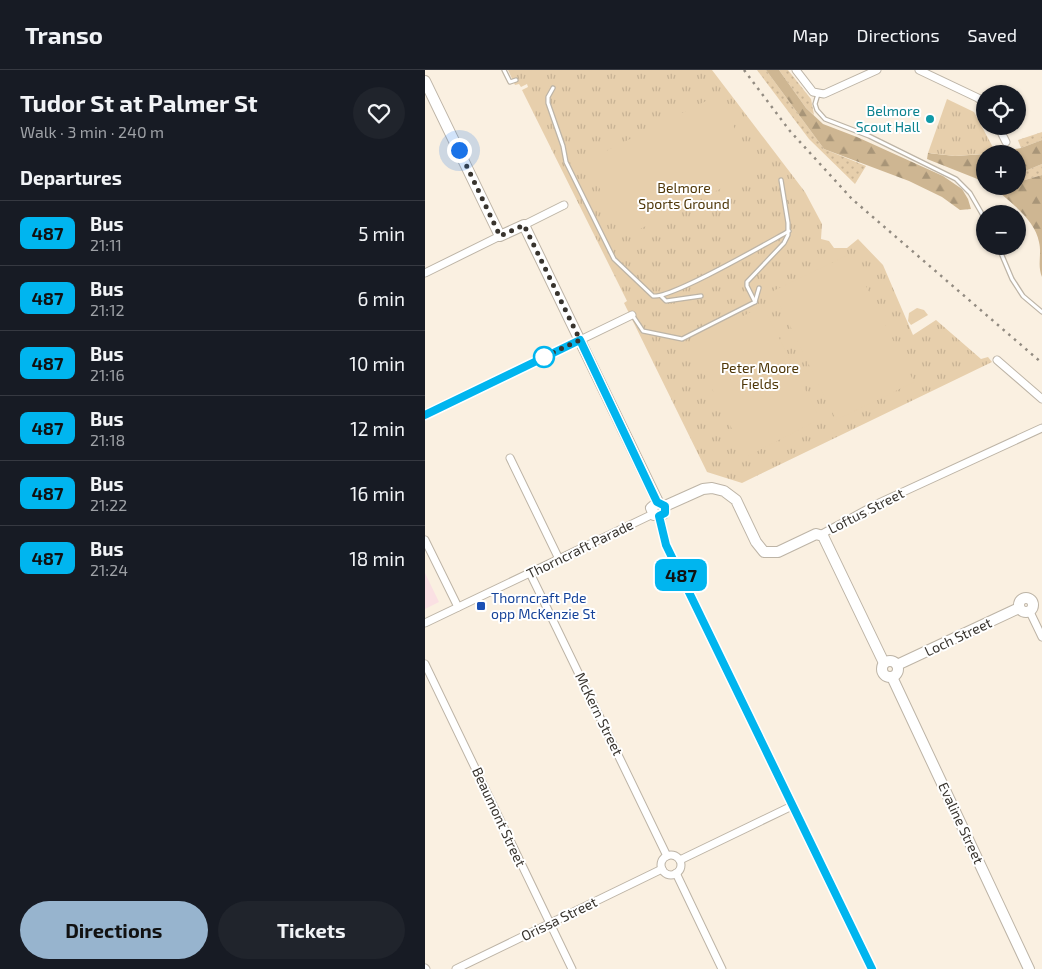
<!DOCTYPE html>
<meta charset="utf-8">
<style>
body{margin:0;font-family:"Exo 2",sans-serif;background:#20242c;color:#f1f3f6;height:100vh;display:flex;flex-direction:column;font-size:19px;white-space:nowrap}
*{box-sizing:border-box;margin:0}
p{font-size:16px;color:#9ea1a6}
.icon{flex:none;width:28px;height:28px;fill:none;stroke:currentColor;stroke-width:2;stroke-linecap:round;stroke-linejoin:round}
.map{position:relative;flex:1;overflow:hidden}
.sheet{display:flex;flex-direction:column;background:#171b24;width:425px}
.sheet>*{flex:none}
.badge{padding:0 10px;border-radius:8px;font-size:18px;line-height:32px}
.controls{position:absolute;left:551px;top:15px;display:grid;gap:10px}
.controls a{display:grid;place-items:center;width:50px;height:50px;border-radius:50%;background:#171b24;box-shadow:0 1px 4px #0004;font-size:25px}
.you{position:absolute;width:25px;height:25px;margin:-12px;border:4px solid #fff;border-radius:50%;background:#1a73e8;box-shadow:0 0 0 8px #1a73e833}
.map>.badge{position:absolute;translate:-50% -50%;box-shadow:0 0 0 2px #fff}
h2{padding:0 20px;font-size:19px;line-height:45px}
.round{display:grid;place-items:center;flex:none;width:52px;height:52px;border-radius:26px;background:#20242c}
.summary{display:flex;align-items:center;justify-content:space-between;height:85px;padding:0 20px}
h1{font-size:24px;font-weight:700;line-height:38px}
.button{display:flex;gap:10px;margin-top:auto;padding:10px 20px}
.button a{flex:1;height:58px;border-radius:30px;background:#97b4ce;color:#111;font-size:20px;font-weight:700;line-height:58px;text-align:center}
.button a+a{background:#20242c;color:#f1f3f6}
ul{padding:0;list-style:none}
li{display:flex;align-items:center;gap:15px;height:65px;padding:0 20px;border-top:1px solid #363941}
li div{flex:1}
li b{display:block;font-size:19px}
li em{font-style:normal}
li .badge{min-width:55px;font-weight:700;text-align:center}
header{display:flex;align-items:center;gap:30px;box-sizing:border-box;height:70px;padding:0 25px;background:#171b24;border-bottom:1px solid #363941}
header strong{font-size:24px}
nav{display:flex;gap:28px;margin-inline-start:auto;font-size:18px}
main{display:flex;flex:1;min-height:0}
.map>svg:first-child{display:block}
.medical{fill:#fae0e3}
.grass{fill:url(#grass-dots)}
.forest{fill:url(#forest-firs)}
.park{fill:url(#park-tufts)}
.pitch{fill:#e7cfac}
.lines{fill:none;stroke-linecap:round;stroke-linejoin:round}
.lane-casing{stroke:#bdb4a6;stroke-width:5.5}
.street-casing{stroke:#bdb4a6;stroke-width:9}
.secondary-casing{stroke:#bdb4a6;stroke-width:12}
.lane{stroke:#fff;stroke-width:3}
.street{stroke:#fff;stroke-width:7}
.secondary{stroke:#fff;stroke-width:10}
.rail{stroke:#928b81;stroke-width:2.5;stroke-dasharray:2.5 5;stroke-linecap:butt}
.line-casing{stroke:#fff;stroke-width:11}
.line{stroke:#00b5ef;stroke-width:8}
.walk{stroke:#38342e;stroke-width:5;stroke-dasharray:0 9}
.culture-dot{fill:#0f9aa8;stroke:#fff;stroke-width:2}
.stop-dot{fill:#fff;stroke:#00b5ef;stroke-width:2.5}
.transit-dot{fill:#1a4fb4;stroke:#fff;stroke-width:2}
.labels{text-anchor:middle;stroke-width:4;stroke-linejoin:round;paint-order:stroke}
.culture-label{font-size:14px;fill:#0d838f;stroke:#fff;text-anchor:end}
.park-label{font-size:14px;fill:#4f3708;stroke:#fff}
.street-label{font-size:14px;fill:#38342e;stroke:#fff}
.transit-label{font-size:14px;fill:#164399;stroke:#fff;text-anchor:start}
</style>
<header>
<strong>Transo</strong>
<nav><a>Map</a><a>Directions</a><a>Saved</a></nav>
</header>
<main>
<section class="sheet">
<div class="summary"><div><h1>Tudor St at Palmer St</h1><p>Walk · 3 min · 240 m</p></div><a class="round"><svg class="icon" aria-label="heart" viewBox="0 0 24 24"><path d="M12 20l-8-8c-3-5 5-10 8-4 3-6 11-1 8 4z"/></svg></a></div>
<h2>Departures</h2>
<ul>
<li><span class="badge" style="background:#00b5ef;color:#111">487</span><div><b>Bus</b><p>21:11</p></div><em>5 min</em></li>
<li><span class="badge" style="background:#00b5ef;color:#111">487</span><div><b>Bus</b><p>21:12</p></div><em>6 min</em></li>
<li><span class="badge" style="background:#00b5ef;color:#111">487</span><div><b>Bus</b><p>21:16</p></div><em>10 min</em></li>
<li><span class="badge" style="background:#00b5ef;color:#111">487</span><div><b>Bus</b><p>21:18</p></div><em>12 min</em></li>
<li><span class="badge" style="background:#00b5ef;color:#111">487</span><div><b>Bus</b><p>21:22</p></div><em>16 min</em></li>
<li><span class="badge" style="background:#00b5ef;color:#111">487</span><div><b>Bus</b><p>21:24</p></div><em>18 min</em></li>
</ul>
<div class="button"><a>Directions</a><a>Tickets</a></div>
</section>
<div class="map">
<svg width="617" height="899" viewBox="0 0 617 899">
<defs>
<pattern id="grass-dots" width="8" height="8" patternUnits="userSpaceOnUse" patternTransform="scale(1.25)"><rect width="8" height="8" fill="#e7cfac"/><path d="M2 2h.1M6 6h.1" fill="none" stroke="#c7b294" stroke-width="1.8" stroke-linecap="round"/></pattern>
<pattern id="forest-firs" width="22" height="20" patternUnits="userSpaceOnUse" patternTransform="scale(1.25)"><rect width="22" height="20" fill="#ceb692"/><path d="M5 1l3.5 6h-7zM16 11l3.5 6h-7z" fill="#a89578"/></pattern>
<pattern id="park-tufts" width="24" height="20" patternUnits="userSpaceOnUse" patternTransform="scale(1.25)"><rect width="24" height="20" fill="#e7cfac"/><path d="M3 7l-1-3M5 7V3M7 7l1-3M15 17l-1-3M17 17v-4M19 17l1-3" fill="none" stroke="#c7b294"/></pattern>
</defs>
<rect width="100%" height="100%" fill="#faf0e1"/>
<polygon class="medical" points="0,503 14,532 0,539"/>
<g class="grass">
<polygon points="332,0 341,0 399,79 441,96 430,114 384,69"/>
<polygon points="354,0 363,0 386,29 389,45 381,38"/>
<polygon points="617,62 617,70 596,78 593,70"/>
<polygon points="617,94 617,105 593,112 593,104"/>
</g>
<g class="forest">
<polygon points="341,0 354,0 381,38 398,54 432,67 518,106 537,119 543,129 546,139 535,140 517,127 484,111 399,79"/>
<polygon points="617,70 617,94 593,104 592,84 565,84 596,78"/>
<polygon points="503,83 530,86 560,84 560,112 502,89"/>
<path d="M617,105V207C612,195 617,184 614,172C610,149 583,130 566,116H592L593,112Z"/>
</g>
<g class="park">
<polygon points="83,0 287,0 380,122 397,154 396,169 404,171 409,178 422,178 433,169 458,195 488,265 511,250 556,289 563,287 567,292 317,413 282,402 199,233 202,231 97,20 103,17 102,14 96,17 94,14 90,15"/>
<polygon points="522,29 549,42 571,83 530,86 503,83"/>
</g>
<g class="pitch">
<polygon points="293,25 331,101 199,167 161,91"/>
<polygon points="425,184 489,312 411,350 348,221"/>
<polygon points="338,236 395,349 321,387 264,273"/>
<polygon points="492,238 499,240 503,245 486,255 483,251 484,243"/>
</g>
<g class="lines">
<g class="lane-casing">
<g id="lane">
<polyline points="79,0 85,12 91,10"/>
<path d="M128,18L123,27V33L138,76L141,92L189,189L228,226C246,229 342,173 364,161"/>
<polyline points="393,24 390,34 392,40 400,49 444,66 531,109 545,123 560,149"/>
<polyline points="573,176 587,209 598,226 617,242"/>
<polyline points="236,226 241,231 276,226"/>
<polyline points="330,232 322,216 322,212 359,173 363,165 363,153 356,110"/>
<polyline points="208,246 218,261 257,269 330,232 334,218"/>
</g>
</g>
<g class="street-casing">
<g id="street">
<polyline points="371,0 388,22 399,24 452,0"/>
<polyline points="494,0 553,28 560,34"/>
<polyline points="573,56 581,72"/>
<polyline points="99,155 139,135"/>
<polyline points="0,203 75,166"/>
<polyline points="572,290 617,329"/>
<polyline points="0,345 207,245"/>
<polyline points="85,388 134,489"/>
<polyline points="234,446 241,475 447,899"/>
<polyline points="395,465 454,433 617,358"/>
<polyline points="0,470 33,537"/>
<polyline points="105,503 242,786"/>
<polyline points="605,542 617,567"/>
<polyline points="0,553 228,444"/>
<polyline points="0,594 147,899"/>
<circle cx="246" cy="795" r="10"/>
<polyline points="255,790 367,736"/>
<polyline points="251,803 297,899"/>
<polyline points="0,898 1,899"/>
<polyline points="31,899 237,799"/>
</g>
</g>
<g class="secondary-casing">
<g id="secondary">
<polyline points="0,11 75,166 99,155 233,432"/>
<polyline points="233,432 226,438 229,445 238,444 240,436"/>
<polyline points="240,436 278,419 287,418 299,421 311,430 331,472 339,482 353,482 391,464 398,466 459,593"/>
<circle cx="601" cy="535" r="7"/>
<circle cx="465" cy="599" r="8"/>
<polyline points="472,595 594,538"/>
<polyline points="467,607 604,899"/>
</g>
</g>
<use href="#lane" class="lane"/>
<use href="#street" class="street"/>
<use href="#secondary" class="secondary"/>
<polyline class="rail" points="319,0 365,61 427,129 617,293"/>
</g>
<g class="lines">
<g class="line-casing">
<polyline id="line" points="0,345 155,270 232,432 240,436 240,443 234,446 241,475 447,899"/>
</g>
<use href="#line" class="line"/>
<polyline class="walk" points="34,80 75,166 99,155 155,270 112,290 119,287"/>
</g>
<circle class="culture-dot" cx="505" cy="49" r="5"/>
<circle class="stop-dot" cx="119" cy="287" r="10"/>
<rect class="transit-dot" x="51" y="531" width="10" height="10" rx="2.5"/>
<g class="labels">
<g class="culture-label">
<text x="495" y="46">Belmore<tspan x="495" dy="16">Scout Hall</tspan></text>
</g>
<g class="park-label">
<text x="259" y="123">Belmore<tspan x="259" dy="16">Sports Ground</tspan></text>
<text x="335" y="303">Peter Moore<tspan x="335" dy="16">Fields</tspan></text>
</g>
<g class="street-label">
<text transform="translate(441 441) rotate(-27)" y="5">Loftus Street</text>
<text transform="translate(155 479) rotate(-26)" y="5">Thorncraft Parade</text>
<text transform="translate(533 567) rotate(-25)" y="5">Loch Street</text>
<text transform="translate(174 644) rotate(64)" y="5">McKern Street</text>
<text transform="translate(74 747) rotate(65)" y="5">Beaumont Street</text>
<text transform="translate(536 753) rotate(65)" y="5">Evaline Street</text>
<text transform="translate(134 849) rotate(-26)" y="5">Orissa Street</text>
</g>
<g class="transit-label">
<text x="66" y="533">Thorncraft Pde<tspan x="66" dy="16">opp McKenzie St</tspan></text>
</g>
</g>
</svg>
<div class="controls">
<a><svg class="icon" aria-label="locate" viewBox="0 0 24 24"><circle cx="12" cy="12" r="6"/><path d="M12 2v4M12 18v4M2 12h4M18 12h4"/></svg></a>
<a>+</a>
<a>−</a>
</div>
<div class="you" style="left:34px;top:80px"></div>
<b class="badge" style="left:256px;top:505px;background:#00b5ef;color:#111">487</b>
</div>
</main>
